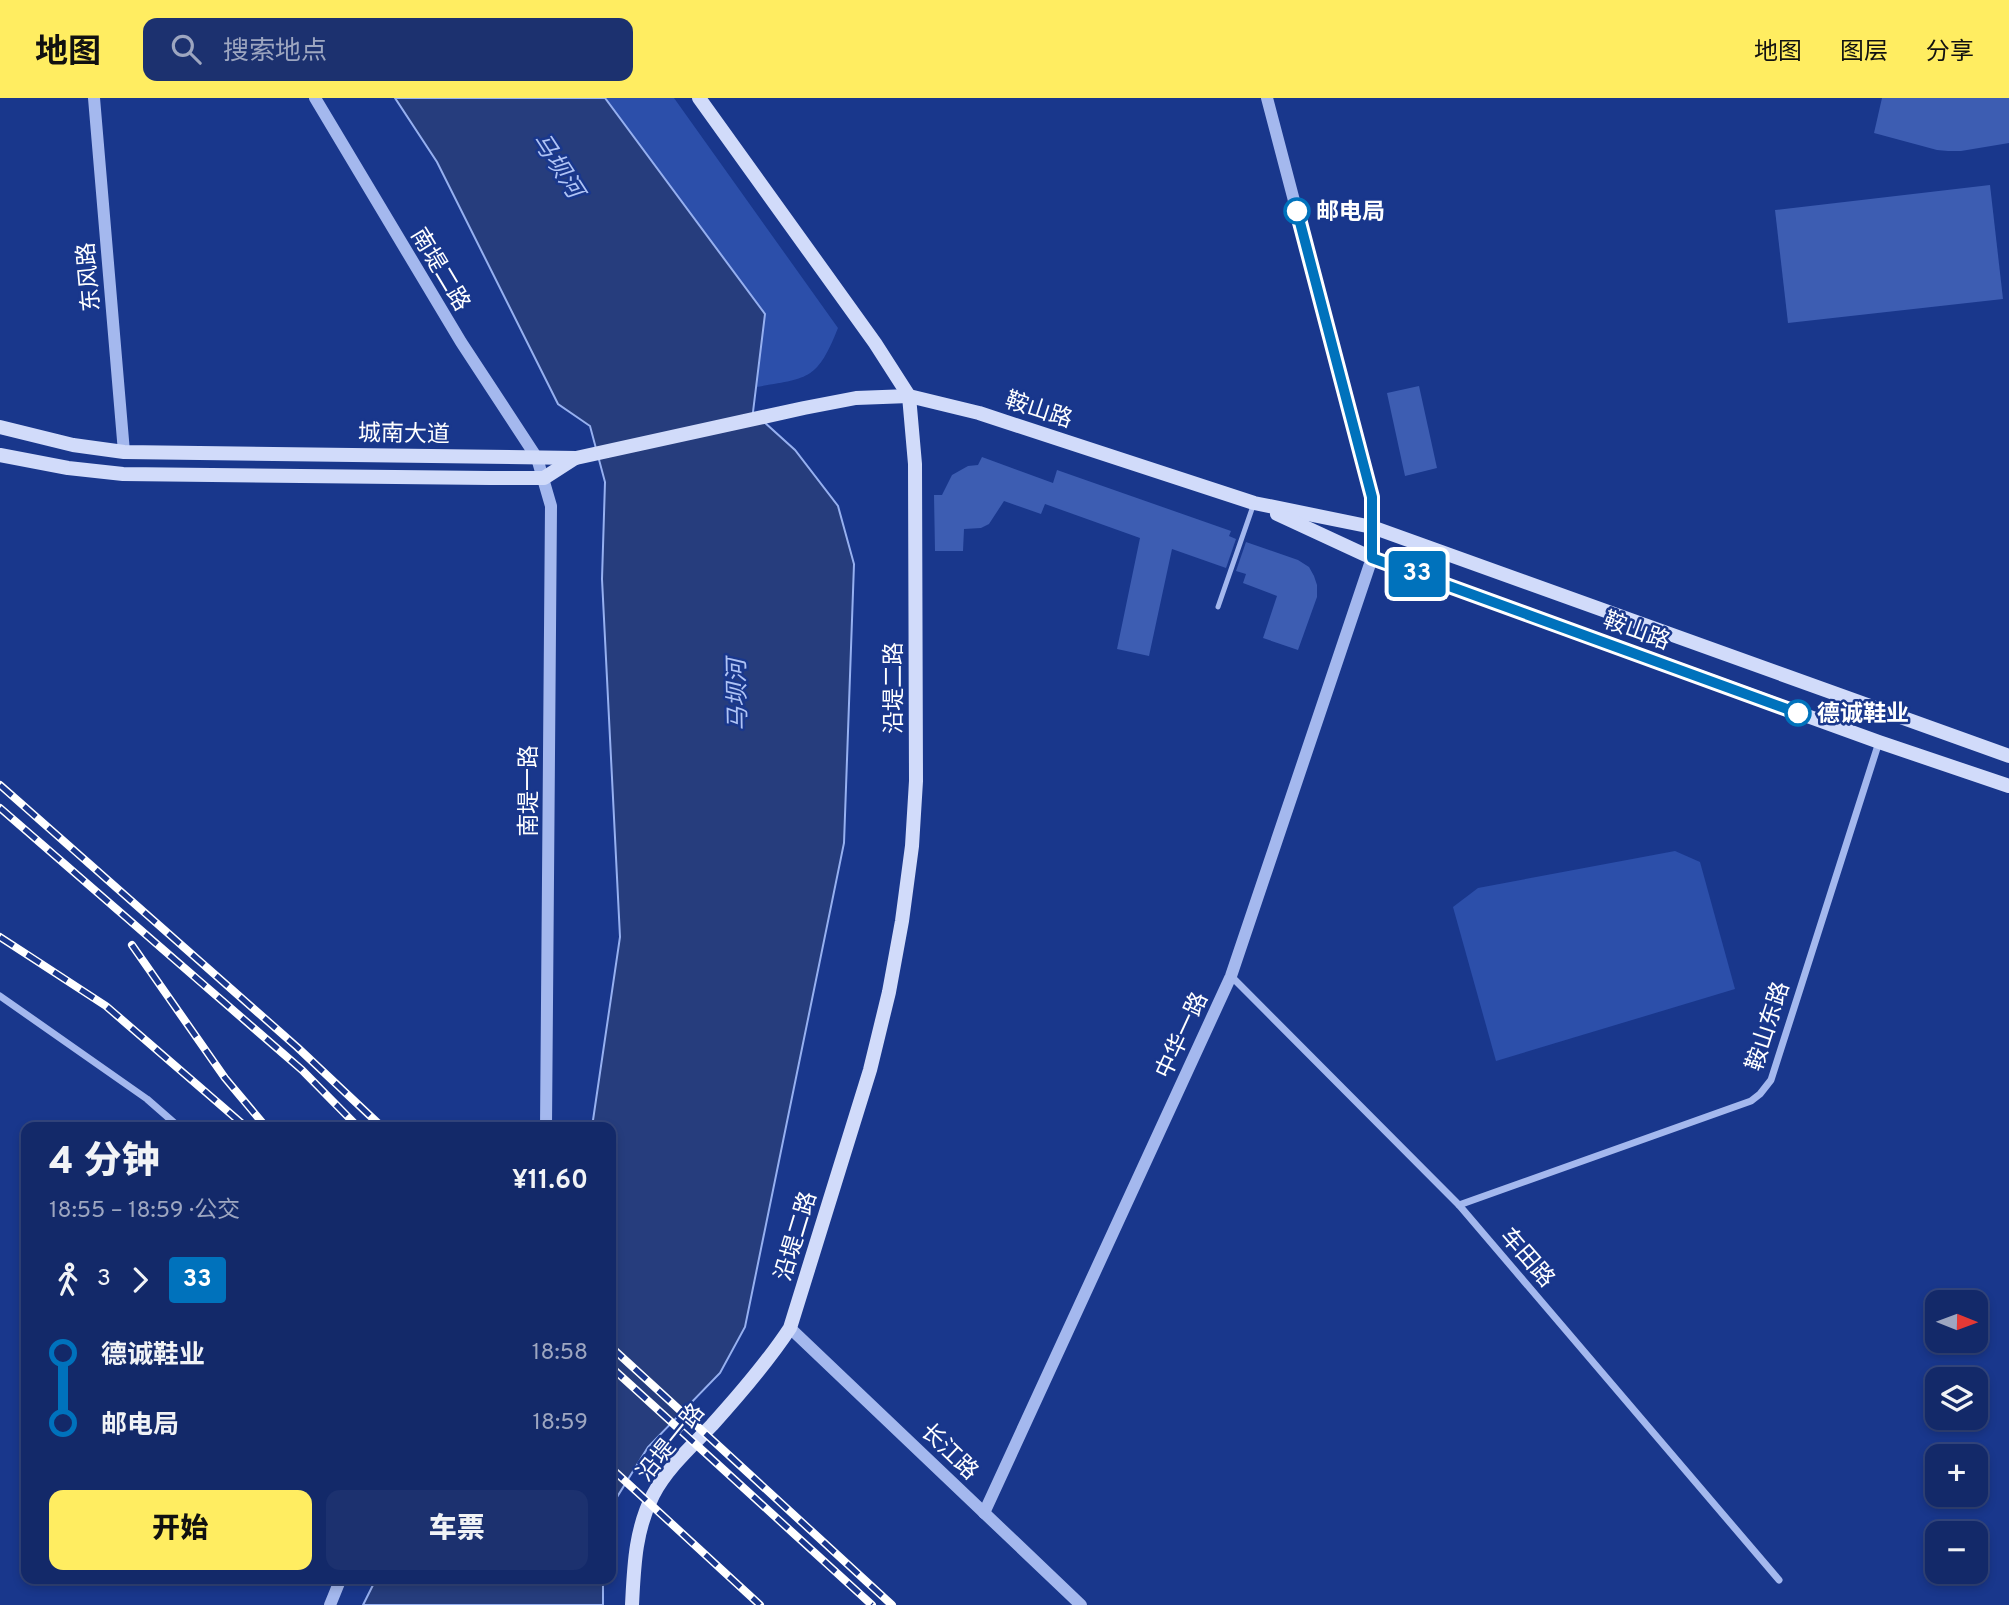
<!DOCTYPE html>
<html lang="zh">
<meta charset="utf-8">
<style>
body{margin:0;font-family:Overpass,"Noto Sans SC",sans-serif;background:#1c316f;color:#f1f3f6;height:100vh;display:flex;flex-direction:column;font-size:26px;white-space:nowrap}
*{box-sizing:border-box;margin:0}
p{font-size:23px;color:#9da6c0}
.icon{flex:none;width:38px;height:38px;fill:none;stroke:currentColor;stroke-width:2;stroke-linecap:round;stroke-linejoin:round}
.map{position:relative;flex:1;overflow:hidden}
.details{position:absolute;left:21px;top:1024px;width:595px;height:462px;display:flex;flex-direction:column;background:#132969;border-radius:14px;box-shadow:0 4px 10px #0003,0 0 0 2px #32457d}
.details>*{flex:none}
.badge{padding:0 14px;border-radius:5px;font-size:24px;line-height:46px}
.needle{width:46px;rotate:91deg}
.tools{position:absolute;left:1925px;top:1192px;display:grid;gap:14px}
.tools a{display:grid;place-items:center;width:63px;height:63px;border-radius:14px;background:#132969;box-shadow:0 4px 10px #0003,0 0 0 2px #32457d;font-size:35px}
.map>.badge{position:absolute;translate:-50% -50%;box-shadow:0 0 0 4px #fff}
.legs{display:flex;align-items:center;gap:10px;height:77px;padding:0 28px;font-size:23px}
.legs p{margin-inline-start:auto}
.overview{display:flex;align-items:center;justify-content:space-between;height:119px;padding:0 28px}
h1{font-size:38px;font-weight:800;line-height:52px}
.cta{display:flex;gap:14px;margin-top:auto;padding:14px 28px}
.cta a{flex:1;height:80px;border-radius:14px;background:#ffed61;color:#111;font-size:28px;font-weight:800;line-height:80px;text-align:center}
.cta a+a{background:#1c316f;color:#f1f3f6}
ul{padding:0 28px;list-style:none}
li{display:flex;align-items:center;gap:24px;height:70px;font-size:26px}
li i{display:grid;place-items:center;width:10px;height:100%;margin:0 9px;background:currentColor}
li i::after{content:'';width:18px;height:18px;margin:-9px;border:5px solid;border-radius:50%;background:#132969}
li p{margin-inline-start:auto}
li:first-child i{background:linear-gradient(#0000 50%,currentColor 0)}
li:last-child i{background:linear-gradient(currentColor 50%,#0000 0)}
header{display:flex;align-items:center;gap:42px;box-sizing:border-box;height:98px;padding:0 35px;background:#ffed61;color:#111}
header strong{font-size:33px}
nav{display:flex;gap:38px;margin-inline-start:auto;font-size:24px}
.search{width:490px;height:63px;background:#1c316f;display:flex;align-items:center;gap:18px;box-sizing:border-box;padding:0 24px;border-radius:14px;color:#9da6c0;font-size:26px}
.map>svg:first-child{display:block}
.green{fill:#2c4faa}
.water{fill:#263d7d;stroke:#96b0f0;stroke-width:2}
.building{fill:#3d5db2}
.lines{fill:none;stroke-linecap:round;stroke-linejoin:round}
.service{stroke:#a4b8ee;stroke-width:5}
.minor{stroke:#a4b8ee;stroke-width:7}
.tertiary{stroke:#a4b8ee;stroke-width:12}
.secondary{stroke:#d1dbfa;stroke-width:14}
.rail-casing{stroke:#fff;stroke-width:8}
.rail{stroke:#19378c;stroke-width:5;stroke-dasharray:16;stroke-linecap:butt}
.line-1-casing{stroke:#fff;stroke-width:16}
.line-1{stroke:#0072bc;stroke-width:10}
.stop-1-dot{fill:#fff;stroke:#0072bc;stroke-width:3.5}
.labels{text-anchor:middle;stroke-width:5;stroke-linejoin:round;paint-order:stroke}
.stop-label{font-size:23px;font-weight:bold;fill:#fff;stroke:#19378c;text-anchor:start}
.street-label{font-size:23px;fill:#fff;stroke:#19378c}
.water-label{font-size:24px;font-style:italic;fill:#afc3f5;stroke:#19378c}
</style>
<header>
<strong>地图</strong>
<div class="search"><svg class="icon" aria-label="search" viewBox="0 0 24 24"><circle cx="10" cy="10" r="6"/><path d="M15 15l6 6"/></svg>搜索地点</div>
<nav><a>地图</a><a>图层</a><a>分享</a></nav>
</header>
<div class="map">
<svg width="2009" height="1507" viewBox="0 0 2009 1507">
<rect width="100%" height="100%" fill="#19378c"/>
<g class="green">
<path d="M605,0H674L838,230C817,283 808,280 756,289L765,216Z"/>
<polygon points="1675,753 1700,764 1735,891 1496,963 1453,809 1478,790"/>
</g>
<g class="water">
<polygon points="395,0 605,0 765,216 753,314 795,352 838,408 854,466 844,745 745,1229 720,1275 648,1349 614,1404 611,1415 611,1029 592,1029 620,839 602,481 605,384 590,328 558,306 437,64"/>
<polygon points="376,1481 603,1481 603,1507 363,1507"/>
</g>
<g class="building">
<polygon points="1882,0 2009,0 2009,45 1961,53 1948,53 1937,52 1874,35"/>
<polygon points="1990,87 2003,201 1788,225 1775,112"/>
<polygon points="1419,288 1437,370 1405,378 1387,295"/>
<polygon points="982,359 1053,385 1057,372 1231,433 1229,438 1236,441 1226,470 1172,451 1149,558 1117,551 1140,440 1045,406 1041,416 1004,403 989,426 981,430 964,431 963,453 935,453 934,397 942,397 952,377 968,368 978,367"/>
<polygon points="1246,444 1298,462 1309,469 1314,478 1317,487 1317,499 1298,552 1263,540 1277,498 1243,485 1246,476 1236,473"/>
</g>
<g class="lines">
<polyline class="service" points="1218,509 1253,408"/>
<g class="minor">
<polyline points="1231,878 1459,1107 1779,1482"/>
<polyline points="0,898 147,1001 179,1029"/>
<polyline points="1459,1107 1751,1003 1760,996 1771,982 1879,644"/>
</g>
<g class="tertiary">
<polyline points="94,0 124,354"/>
<polyline points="315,0 461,244 537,360 551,408 546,1029"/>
<polyline points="790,1230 1081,1507"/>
<polyline points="984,1415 1231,878 1372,460 1372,399 1267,0"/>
<polyline points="330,1507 341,1480"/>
</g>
<g class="secondary">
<polyline points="0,329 73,347 124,354 576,360 804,310 856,300 909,298 979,315 1254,405 1372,429 2009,658"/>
<polyline points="0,357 68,370 123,376 490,380 544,380 575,360"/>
<polyline points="1277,416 1372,460 1879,644 2009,688"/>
<path d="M632,1507C634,1469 635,1432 653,1397C667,1370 692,1348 712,1327C740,1296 767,1265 790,1230L870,972L889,894L902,823L912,748L916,683L915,366L909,298L875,245L699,0"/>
</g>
<g class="rail-casing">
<g id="rail">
<polyline points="0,687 297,949 382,1029"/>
<polyline points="0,710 302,972 358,1029"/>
<polyline points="0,839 106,908 246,1029"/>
<polyline points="132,847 225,980 266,1029"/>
<polyline points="611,1249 892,1507"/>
<polyline points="611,1269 872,1507"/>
<polyline points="611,1370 760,1507"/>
</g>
</g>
<use href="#rail" class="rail"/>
</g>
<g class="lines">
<g class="line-1-casing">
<polyline id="line-1" points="1297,113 1372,399 1372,460 1798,615"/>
</g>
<use href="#line-1" class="line-1"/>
</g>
<g class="stop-1-dot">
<circle cx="1297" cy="113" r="12"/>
<circle cx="1798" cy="615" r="12"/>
</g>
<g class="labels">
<g class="stop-label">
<text x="1316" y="121">邮电局</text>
<text x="1817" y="623">德诚鞋业</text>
</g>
<g class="street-label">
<text transform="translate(441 171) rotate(59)" y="8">南堤二路</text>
<text transform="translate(88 179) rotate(-95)" y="8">东风路</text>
<text transform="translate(1039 311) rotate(18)" y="8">鞍山路</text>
<text transform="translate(404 335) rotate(1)" y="8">城南大道</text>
<text transform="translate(1637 532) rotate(20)" y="8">鞍山路</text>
<text transform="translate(893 590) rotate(-90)" y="8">沿堤二路</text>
<text transform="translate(528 693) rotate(-90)" y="8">南堤一路</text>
<text transform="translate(1767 928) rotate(-72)" y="8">鞍山东路</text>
<text transform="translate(1181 937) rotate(-65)" y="8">中华一路</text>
<text transform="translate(795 1138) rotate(-73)" y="8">沿堤二路</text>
<text transform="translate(1528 1159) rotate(49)" y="8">车田路</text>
<text transform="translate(670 1344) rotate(-51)" y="8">沿堤一路</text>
<text transform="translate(950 1353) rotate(44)" y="8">长江路</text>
</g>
<g class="water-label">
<text transform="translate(558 67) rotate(57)" y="8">马坝河</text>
<text transform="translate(737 597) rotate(-91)" y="8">马坝河</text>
</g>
</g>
</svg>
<div class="tools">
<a><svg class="needle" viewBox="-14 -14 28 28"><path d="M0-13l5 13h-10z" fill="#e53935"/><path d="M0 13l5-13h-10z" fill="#9da6c0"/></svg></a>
<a><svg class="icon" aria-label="layers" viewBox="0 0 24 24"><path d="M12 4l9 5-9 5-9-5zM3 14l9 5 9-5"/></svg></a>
<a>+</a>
<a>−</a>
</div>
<b class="badge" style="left:1417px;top:476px;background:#0072bc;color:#fff">33</b>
<section class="details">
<div class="overview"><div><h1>4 分钟</h1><p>18:55 – 18:59 · 公交</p></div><b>¥11.60</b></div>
<div class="legs"><svg class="icon" aria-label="walk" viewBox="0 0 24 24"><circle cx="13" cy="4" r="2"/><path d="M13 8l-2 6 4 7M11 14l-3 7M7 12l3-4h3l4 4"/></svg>3<svg class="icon" aria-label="forward" viewBox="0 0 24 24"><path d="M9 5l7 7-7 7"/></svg><b class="badge" style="background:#0072bc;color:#fff">33</b></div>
<ul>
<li><i style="color:#0072bc"></i><b>德诚鞋业</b><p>18:58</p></li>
<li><i style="color:#0072bc"></i><b>邮电局</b><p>18:59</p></li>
</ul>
<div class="cta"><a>开始</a><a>车票</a></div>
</section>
</div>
